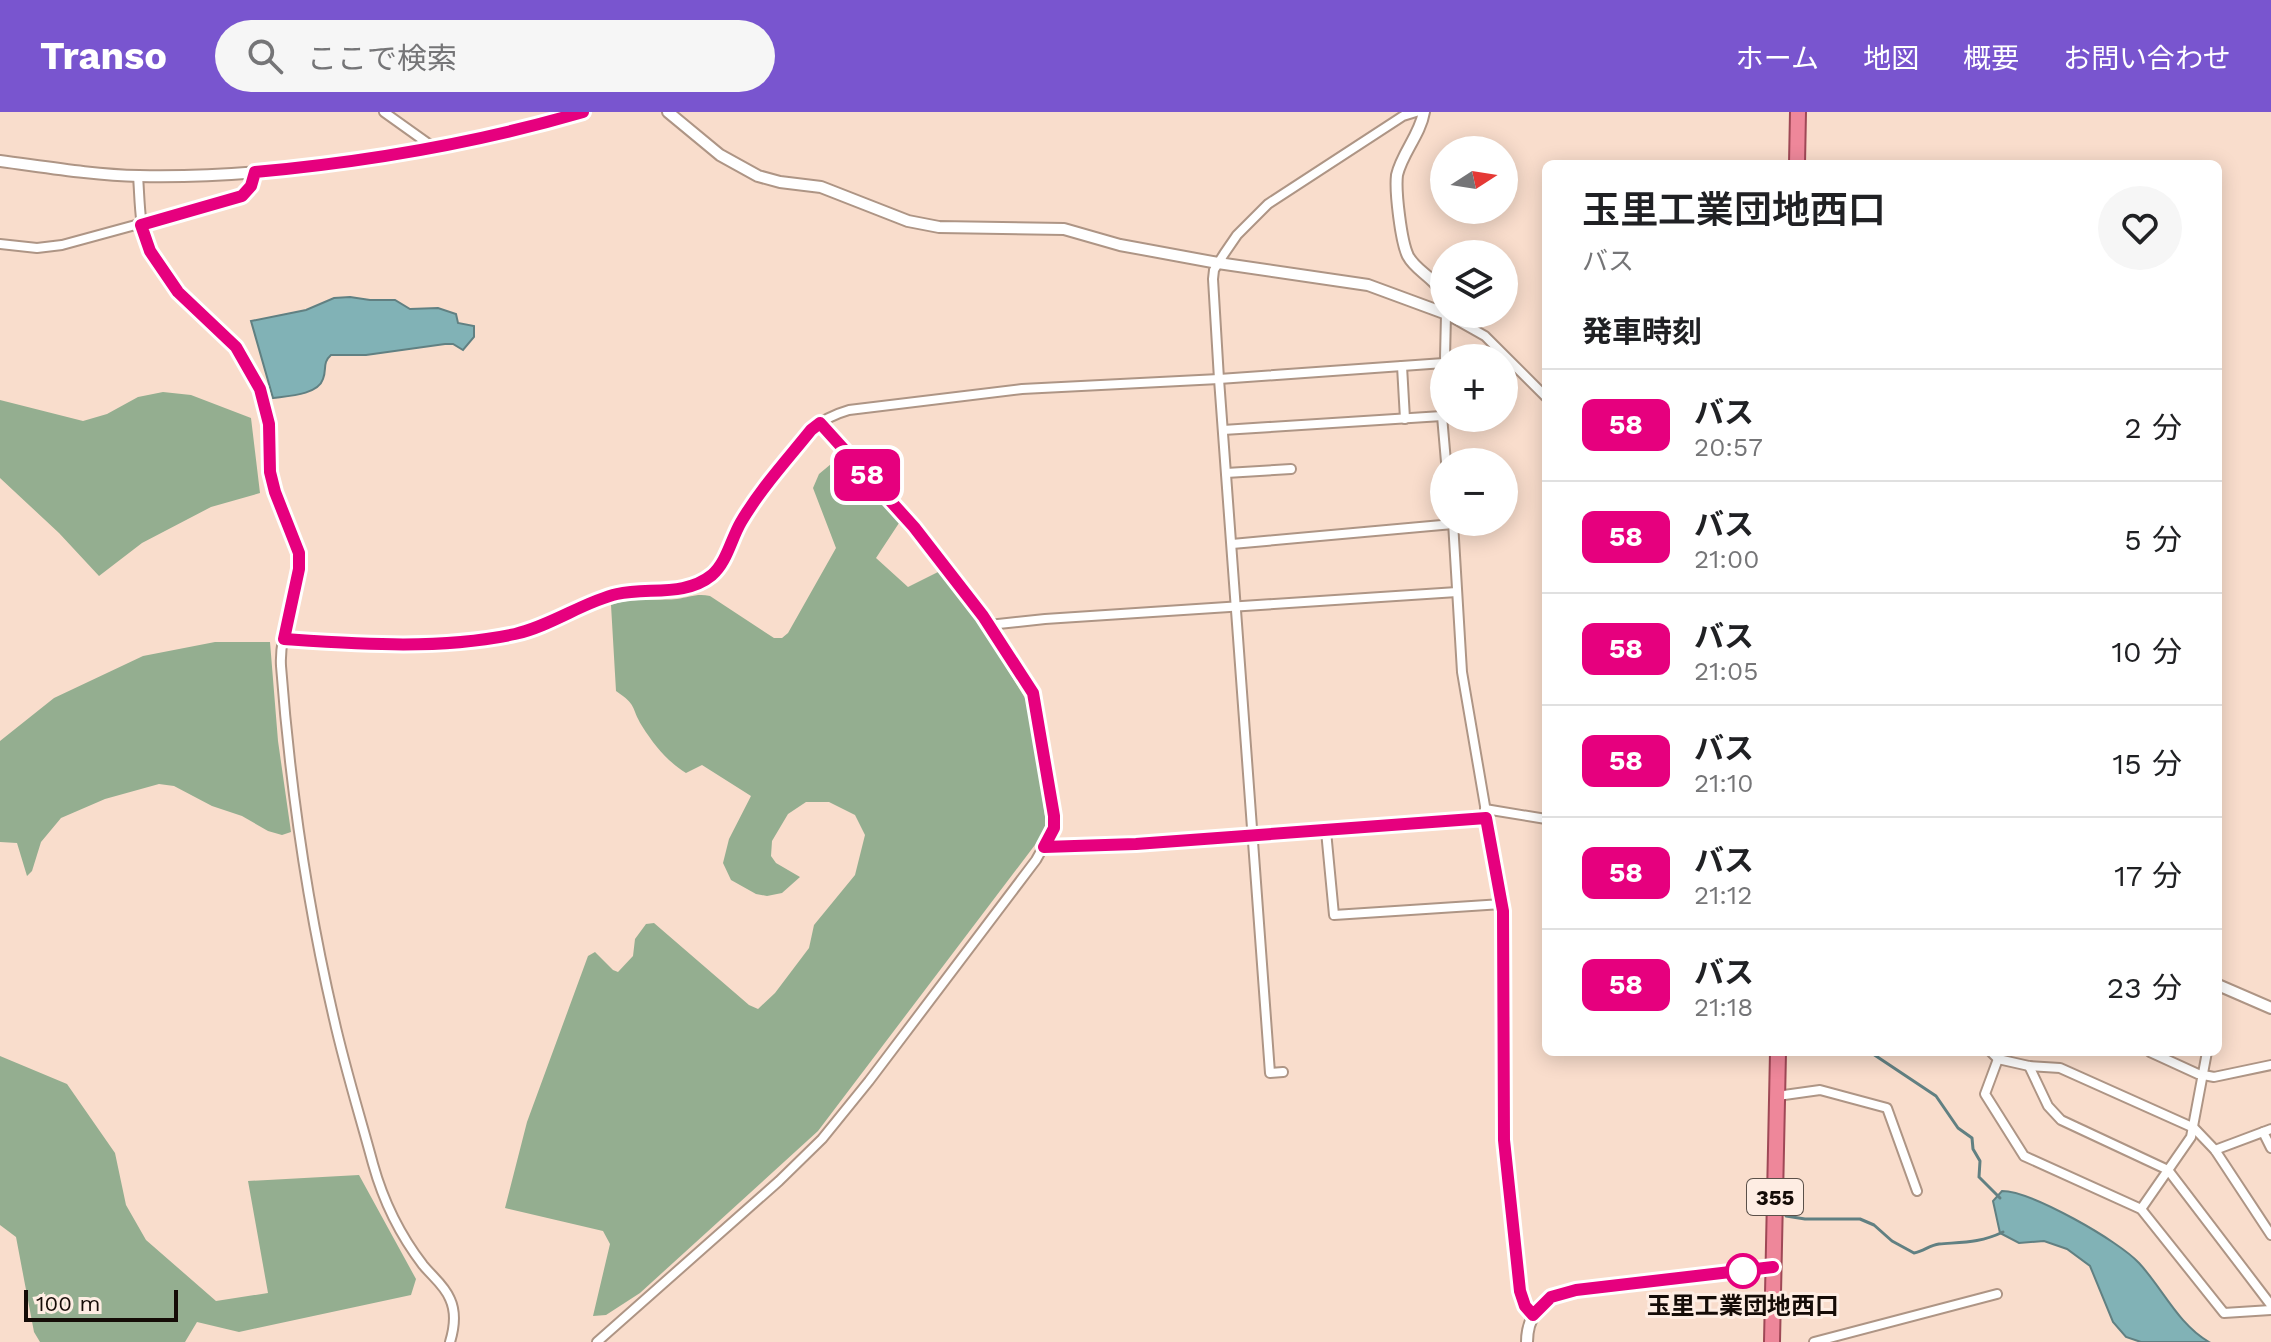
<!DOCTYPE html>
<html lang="ja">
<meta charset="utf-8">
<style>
body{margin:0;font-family:"Work Sans","Noto Sans JP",sans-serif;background:#f6f6f6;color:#202124;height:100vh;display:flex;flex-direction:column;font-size:30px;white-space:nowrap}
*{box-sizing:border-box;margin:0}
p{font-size:26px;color:#757577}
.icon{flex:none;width:44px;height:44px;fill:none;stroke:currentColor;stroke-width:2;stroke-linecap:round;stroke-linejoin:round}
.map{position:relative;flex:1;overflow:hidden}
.drawer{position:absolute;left:1542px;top:48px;width:680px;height:896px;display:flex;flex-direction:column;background:#fff;border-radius:12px;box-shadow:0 4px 20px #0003}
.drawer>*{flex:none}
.badge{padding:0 16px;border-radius:12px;font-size:28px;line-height:52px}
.needle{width:52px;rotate:78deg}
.tools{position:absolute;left:1430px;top:24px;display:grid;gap:16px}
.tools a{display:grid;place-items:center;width:88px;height:88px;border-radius:50%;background:#fff;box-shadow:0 4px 20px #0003;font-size:40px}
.scale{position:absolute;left:24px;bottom:20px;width:154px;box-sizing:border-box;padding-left:8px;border:4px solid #150c07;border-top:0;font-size:22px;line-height:28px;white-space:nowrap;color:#150c07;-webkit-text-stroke:6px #feede3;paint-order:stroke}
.map>.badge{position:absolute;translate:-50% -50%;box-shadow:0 0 0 4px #fff}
h2{padding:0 40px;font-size:30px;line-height:72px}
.round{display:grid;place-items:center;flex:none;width:84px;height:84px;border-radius:42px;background:#f6f6f6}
.overview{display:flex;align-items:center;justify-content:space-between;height:136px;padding:0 40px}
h1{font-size:38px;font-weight:600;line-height:60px}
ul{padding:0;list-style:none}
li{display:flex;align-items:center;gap:24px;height:112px;padding:0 40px;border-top:2px solid #e0e0e0}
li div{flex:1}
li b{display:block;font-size:30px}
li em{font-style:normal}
li .badge{min-width:88px;font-weight:700;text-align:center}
header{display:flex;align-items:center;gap:48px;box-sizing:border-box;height:112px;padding:0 40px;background:#7955cf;color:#fff}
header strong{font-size:38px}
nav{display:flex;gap:44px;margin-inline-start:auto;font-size:28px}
.search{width:560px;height:72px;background:#f6f6f6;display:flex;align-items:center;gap:20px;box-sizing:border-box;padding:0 28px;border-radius:44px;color:#757577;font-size:30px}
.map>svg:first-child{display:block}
.forest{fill:#94ae90}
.water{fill:#81b2b6;stroke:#618082;stroke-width:2}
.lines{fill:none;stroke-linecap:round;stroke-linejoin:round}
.stream{stroke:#618082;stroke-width:3}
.minor-casing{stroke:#ae9585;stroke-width:12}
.tertiary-casing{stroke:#ae9585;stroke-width:14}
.trunk-casing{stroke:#9f4856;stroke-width:18}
.minor{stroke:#fff;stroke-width:8}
.tertiary{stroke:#fff;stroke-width:10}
.trunk{stroke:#ee879a;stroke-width:14}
.line-casing{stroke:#fff;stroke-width:18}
.line{stroke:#e6007e;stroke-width:12}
.stop-dot{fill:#fff;stroke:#e6007e;stroke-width:4}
.labels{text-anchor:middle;stroke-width:6;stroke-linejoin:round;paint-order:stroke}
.shield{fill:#feede3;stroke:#5b5049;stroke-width:2}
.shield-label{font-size:22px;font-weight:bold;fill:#150c07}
.stop-label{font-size:24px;font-weight:bold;fill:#150c07;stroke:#feede3}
</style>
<header>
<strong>Transo</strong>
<div class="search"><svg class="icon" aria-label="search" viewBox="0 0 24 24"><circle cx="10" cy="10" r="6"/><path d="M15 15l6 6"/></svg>ここで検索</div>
<nav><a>ホーム</a><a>地図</a><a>概要</a><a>お問い合わせ</a></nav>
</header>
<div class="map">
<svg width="2271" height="1230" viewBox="0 0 2271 1230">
<rect width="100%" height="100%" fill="#f9ddcc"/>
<g class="forest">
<polygon points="163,280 191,283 251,306 260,381 211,395 142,431 99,464 59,421 0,366 0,288 83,309 107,302 138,285"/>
<path d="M837,347L848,348L901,408L876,446L908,475L942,458L983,517L1028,591L1047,717L818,1019L640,1181L606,1203L593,1204L610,1132L603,1119L505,1096L527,1010L588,844L595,840L613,858L618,860L633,844L635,827L646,812L654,811L749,893L758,897L775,881L809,836L814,813L855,763L865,723L855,703L829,690H806L788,702L772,729L771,744L776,751L800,765L782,781L767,784L756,782L731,768L723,751L729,727L751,684L702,653L686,661C667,649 654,633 642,614C630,594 638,594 616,579L611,493C632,485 655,489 677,487C689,485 698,481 710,484L774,526H782L788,521L836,436L813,376L819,362Z"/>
<polygon points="215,530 270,530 278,629 291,720 282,723 268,719 242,704 212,694 174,674 159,672 105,687 61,706 41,730 32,759 27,764 17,731 0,730 0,629 54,586 143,544"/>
<polygon points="0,944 67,972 115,1041 126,1093 146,1128 216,1189 268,1181 248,1069 359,1063 416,1167 411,1183 239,1220 197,1210 185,1230 40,1230 34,1220 16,1125 0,1113"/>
</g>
<g class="water">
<path d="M350,185L370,188H395L410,197L438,196L456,202L458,211L474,214V225L463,238L453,232H445L366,243H331C322,251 327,257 323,267C318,283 287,284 273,286L251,209L306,198L334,186Z"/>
<path d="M2002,1079C2031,1079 2119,1129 2139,1151C2163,1177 2178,1212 2209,1230H2141L2126,1225L2113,1210L2090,1154L2067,1137L2044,1129L2019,1131L2000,1121L1993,1089Z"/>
</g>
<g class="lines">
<g class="stream">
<polyline points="1870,940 1936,984 1958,1016 1972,1026 1973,1037 1980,1049 1979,1065 2000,1086"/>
<path d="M1786,1104L1805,1107H1860L1874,1113L1892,1129L1914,1141C1924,1139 1930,1133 1939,1132C1963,1130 1980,1131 2003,1120"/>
</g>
<g class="minor-casing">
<g id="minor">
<polyline points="384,0 433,35"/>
<path d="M138,64C140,89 139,115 149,138C178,200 251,225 266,297C272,324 267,352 275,378C282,404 301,428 299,455C297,488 279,520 281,554C290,672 307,792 334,907C345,956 360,1004 373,1052C383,1088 400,1123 423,1153C432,1164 445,1174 450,1187C456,1200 454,1217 450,1230"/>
<polyline points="0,132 37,136 62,133 242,84 251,74 255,60"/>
<polyline points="1445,246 1446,202 1485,224 1546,285"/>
<polyline points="1402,254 1405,307"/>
<polyline points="1444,273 1442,304 1446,350"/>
<polyline points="1223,318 1442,304"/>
<polyline points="1226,361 1291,357"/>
<polyline points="1453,410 1462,560 1503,799 1504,1028 1520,1179 1525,1194 1533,1203"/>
<polyline points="1232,432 1453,412"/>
<polyline points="989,513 1045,507 1457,480"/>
<path d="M284,527C359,532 441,538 515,522C552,514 584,489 617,482C648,475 685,485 712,463C725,451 730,431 738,415C752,387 789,339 811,318C822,308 835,302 849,298L1022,277L1219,267L1444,251"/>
<polyline points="1485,697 1546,707"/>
<polyline points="1326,719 1334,803 1502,792"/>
<polyline points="1044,735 1136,732 1486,706"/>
<polyline points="1991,940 1998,947 2029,954 2060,956 2194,1016 2215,1038 2271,1123"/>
<polyline points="2150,940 2198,962 2214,965 2271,953"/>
<polyline points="1998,947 1985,982 2024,1044 2141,1097 2224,1201 2271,1198"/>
<polyline points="2029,954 2048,994 2061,1008 2168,1058 2271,1193"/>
<polyline points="1283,960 1270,961 1219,267 1213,167 1214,158 1224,142 1237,123 1268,92 1403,4 1416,0"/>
<polyline points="1777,984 1820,978 1887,996 1917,1079"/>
<polyline points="2263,1020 2271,1036"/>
<polyline points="2215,1038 2271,1017"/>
<polyline points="2141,1097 2191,1025 2207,940"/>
<polyline points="597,1230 779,1069 822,1027 869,969 1036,748 1054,716 1054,704 1033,581 983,504 914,415 820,311"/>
<polyline points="1814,1230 1997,1182"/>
</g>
</g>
<g class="tertiary-casing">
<g id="tertiary">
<polyline points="668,0 720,43 758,64 780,70 821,75 908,109 939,115 1064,117 1120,133 1218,151 1368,173 1444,201"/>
<path d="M1424,0C1420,23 1402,41 1397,63C1395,79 1401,130 1408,144C1417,161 1437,165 1444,187"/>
<path d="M0,49C46,55 93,63 139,64C282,67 445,39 583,0"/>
<polyline points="2218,873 2271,896"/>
<path d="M1527,1230C1527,1206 1540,1189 1562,1181L1773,1155"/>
</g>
</g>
<g class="trunk-casing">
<g id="trunk">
<polyline points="1797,52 1798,0"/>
<polyline points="1772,1230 1778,940"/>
</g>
</g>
<use href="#minor" class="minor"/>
<use href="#tertiary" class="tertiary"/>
<use href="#trunk" class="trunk"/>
</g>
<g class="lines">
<g class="line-casing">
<path id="line" d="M583,0C477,31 365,50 255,60L251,74L242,84L141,113L150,139L178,180L236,235L260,277L269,312L270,360L275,380L299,441V457L284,527C360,532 440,538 515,522C551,514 585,489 617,482C648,475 685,485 712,463C727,450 731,427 741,410C761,376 787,348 811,318L820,311L914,415L983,504L1033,581L1054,704V716L1044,735L1136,732L1486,706L1503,799L1504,1028L1520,1179L1525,1194L1533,1203L1551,1185L1576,1178L1773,1155"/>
</g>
<use href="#line" class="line"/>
</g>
<circle class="stop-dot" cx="1743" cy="1159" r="16"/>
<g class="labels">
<rect class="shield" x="1747" y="1067" width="56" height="36" rx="6"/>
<g class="shield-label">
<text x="1775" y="1093">355</text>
</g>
<g class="stop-label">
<text x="1743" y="1202">玉里工業団地西口</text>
</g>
</g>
</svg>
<div class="tools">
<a><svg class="needle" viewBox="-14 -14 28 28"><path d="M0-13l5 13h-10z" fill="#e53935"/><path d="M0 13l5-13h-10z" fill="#757577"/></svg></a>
<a><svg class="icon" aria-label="layers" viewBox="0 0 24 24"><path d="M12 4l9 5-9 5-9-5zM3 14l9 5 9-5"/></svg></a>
<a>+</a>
<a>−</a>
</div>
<div class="scale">100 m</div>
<b class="badge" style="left:867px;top:363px;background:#e6007e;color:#fff">58</b>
<section class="drawer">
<div class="overview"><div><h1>玉里工業団地西口</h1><p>バス</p></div><a class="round"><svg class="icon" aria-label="heart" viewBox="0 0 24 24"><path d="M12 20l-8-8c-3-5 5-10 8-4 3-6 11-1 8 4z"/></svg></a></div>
<h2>発車時刻</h2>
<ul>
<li><span class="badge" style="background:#e6007e;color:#fff">58</span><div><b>バス</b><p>20:57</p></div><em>2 分</em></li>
<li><span class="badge" style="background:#e6007e;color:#fff">58</span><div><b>バス</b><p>21:00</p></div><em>5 分</em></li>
<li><span class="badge" style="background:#e6007e;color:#fff">58</span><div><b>バス</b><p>21:05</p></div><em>10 分</em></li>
<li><span class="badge" style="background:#e6007e;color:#fff">58</span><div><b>バス</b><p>21:10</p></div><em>15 分</em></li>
<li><span class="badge" style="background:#e6007e;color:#fff">58</span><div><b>バス</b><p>21:12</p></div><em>17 分</em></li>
<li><span class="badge" style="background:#e6007e;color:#fff">58</span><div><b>バス</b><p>21:18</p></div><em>23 分</em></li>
</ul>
</section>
</div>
